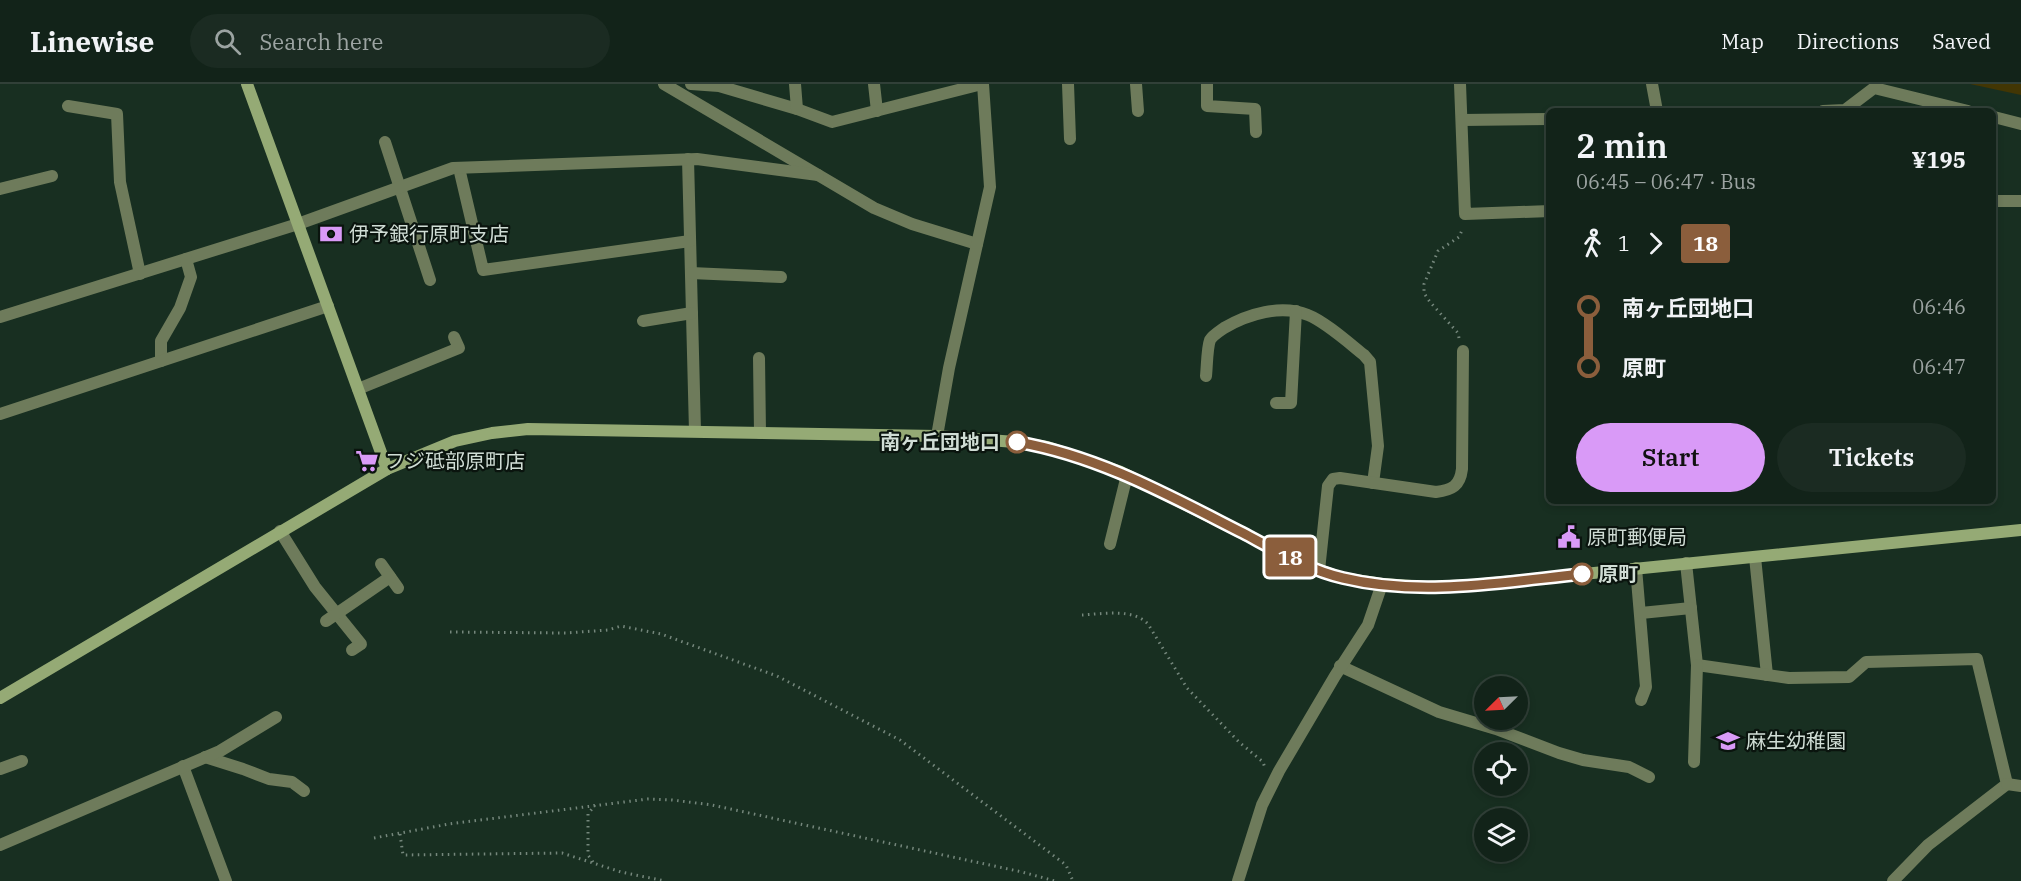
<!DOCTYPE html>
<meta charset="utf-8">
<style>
body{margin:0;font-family:"IBM Plex Serif","Noto Sans JP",serif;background:#1b2b22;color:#f1f3f6;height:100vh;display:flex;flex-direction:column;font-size:22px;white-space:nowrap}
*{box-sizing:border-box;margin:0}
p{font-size:20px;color:#9ca4a2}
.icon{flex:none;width:33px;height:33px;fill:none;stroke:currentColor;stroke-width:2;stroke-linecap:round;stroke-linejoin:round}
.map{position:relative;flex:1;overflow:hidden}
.drawer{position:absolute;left:1546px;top:24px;width:450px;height:396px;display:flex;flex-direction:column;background:#122319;border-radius:9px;box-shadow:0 3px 9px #0003,0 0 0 2px #314038}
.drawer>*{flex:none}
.badge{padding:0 12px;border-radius:4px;font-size:21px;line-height:39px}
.needle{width:39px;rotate:246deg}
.fabs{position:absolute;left:1474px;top:592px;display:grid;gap:12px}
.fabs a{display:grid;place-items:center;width:54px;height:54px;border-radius:50%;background:#122319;box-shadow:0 3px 9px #0003,0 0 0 2px #314038;font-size:30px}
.map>.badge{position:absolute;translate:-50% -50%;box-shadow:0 0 0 3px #fff}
.legs{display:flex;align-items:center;gap:9px;height:66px;padding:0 30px;font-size:20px}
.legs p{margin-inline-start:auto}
.overview{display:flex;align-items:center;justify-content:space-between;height:102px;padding:0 30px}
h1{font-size:33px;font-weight:600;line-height:45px}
.action{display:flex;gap:12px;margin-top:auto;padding:12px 30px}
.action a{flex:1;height:69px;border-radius:36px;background:#d99af7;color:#111;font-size:24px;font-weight:600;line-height:69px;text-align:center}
.action a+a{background:#1b2b22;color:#f1f3f6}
ul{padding:0 30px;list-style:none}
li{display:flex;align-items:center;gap:21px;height:60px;font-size:22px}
li i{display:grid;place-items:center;width:9px;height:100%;margin:0 8px;background:currentColor}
li i::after{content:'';width:15px;height:15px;margin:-8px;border:4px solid;border-radius:50%;background:#122319}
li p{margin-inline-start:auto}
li:first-child i{background:linear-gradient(#0000 50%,currentColor 0)}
li:last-child i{background:linear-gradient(currentColor 50%,#0000 0)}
header{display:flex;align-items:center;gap:36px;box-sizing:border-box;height:84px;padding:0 30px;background:#122319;border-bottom:2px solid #314038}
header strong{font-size:28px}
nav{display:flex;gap:33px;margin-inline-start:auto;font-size:21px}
.search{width:420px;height:54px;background:#1b2b22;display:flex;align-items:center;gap:15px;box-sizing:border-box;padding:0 21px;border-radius:33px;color:#9ca4a2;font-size:22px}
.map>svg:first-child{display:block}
.green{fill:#423604}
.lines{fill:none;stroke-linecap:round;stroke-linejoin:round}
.path{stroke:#75877c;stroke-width:3;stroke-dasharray:1.5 4.5;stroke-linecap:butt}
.street{stroke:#6e7b5b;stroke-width:12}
.secondary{stroke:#95aa75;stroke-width:12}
.line-1-casing{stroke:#fff;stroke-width:14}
.line-1{stroke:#8b5e3c;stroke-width:9}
.stop-1-dot{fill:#fff;stroke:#8b5e3c;stroke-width:3}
.labels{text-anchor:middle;stroke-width:4.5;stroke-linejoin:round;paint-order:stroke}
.poi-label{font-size:20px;fill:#d0ddd5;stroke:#0a140e;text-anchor:start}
.stop-label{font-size:20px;font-weight:bold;fill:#d0ddd5;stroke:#0a140e;text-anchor:end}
</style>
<header>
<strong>Linewise</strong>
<div class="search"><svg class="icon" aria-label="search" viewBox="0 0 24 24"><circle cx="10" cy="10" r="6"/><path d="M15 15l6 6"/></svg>Search here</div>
<nav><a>Map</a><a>Directions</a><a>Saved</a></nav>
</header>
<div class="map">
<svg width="2021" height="797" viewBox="0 0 2021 797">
<rect width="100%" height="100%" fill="#182f21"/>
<polygon class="green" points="1970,0 2021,0 2021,11"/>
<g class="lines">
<g class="path">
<polyline points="1459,254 1458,249 1430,218 1424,209 1424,200 1438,167 1459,153 1463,144"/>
<path d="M1082,531C1102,530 1133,524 1148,540L1187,604L1239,658L1263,678L1265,684"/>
<polyline points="450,548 566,549 608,546 621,542 661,550 777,592 900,656 1066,781 1073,797"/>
<polyline points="400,750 403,771 562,769 621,788 665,797"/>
<polyline points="374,754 449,740 648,715 672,716 712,721 1022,788 1055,797"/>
<polyline points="593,778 588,771 588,730 595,721"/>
</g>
<g class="street">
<polyline points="664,0 874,124 912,140 977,160"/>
<polyline points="691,0 719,2 797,25 832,38 982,0"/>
<polyline points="795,0 797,25"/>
<polyline points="874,0 877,27"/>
<polyline points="1068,0 1070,55"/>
<polyline points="1136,0 1138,27"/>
<polyline points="1207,0 1207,22 1255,25 1256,48"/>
<polyline points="1460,0 1465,130 1550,127"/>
<polyline points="1652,0 1657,27"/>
<polyline points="68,22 117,30 120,98 140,190"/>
<polyline points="1823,27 1845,26 1874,4 1968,27"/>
<polyline points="1994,33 2021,40"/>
<polyline points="1462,36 1550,35"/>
<polyline points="385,58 430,196"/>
<polyline points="688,75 695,347"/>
<polyline points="459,84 483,186 690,157"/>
<polyline points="0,105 52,92"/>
<polyline points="1994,117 2021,117"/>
<polyline points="691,189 781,193"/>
<polyline points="0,233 298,140 453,84 697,75 818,91"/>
<polyline points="643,237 692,229"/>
<polyline points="759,274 760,349"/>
<polyline points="161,277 161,257 180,224 191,193 186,175"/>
<path d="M1206,292C1207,283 1207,264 1210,256C1213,251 1220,247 1224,244C1248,230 1281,220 1308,231C1324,237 1349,259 1364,271L1370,278L1378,362L1373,399"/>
<polyline points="358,305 459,264 454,253"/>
<polyline points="1276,319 1291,319 1296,227"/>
<polyline points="0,330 328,222"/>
<polyline points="937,352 949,284 990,103 983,0"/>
<polyline points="280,447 315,503 361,560 352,566"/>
<polyline points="1110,460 1127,391"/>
<polyline points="1755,473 1767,591"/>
<polyline points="1686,479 1697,581 1789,594 1849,593 1866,578 1977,575 2007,700 1928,761 1893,797"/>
<polyline points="381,480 398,504"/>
<polyline points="1636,484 1646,603 1641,616"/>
<path d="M1319,486L1328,402L1333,395L1340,394L1436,408C1452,406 1460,402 1462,385L1463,267"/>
<polyline points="1641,529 1691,524"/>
<polyline points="326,537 390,493"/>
<polyline points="1340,582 1439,628 1496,645 1559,669 1583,676 1629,683 1649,693"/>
<polyline points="205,673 243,685 269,695 292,698 304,707"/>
<polyline points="1694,678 1697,581"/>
<polyline points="183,682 226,797"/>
<polyline points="0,685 22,677"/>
<polyline points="2007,700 2021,702"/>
<polyline points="0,761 220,667 276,633"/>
<polyline points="1238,797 1262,721 1279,687 1335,592 1368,541 1382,500"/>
</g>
<g class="secondary">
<polyline points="247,0 387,385"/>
<polyline points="0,614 387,385 455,357 492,349 528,345 937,352 1015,358 1047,363 1121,388 1305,481 1342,494 1382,500 1426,503 1474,501 2021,446"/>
</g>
</g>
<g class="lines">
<g class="line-1-casing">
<path id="line-1" d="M1017,358C1099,372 1170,412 1243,449C1275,466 1308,486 1343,494C1421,513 1503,498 1582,490"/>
</g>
<use href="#line-1" class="line-1"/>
</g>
<defs>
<g id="bank-bare" transform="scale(1.8)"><path d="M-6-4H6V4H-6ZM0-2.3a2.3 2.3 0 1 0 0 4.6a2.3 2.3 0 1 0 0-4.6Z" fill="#d99af7" stroke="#0a140e" stroke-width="2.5" paint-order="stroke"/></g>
<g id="supermarket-bare" transform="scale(1.8)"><path d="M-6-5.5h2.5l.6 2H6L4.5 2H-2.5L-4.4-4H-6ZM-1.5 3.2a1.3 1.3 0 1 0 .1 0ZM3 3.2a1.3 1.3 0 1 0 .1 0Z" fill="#d99af7" stroke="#0a140e" stroke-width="2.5" paint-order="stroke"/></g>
<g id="civic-bare" transform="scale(1.8)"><path d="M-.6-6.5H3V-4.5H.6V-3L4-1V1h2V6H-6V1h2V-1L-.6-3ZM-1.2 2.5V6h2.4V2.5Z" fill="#d99af7" stroke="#0a140e" stroke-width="2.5" paint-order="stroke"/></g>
<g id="school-bare" transform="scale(1.8)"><path d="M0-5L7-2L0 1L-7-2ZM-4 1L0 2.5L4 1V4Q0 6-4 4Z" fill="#d99af7" stroke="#0a140e" stroke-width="2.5" paint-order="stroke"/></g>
</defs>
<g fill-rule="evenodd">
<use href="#bank-bare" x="331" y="150"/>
<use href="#supermarket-bare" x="367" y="377"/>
<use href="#civic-bare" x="1569" y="453"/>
<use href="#school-bare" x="1728" y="657"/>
</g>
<g class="stop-1-dot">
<circle cx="1017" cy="358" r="10"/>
<circle cx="1582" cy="490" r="10"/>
</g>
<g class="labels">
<g class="poi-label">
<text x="349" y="157">伊予銀行原町支店</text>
<text x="385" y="384">フジ砥部原町店</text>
<text x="1587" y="460">原町郵便局</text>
<text x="1746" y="664">麻生幼稚園</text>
</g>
<g class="stop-label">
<text x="1000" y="365">南ヶ丘団地口</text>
<text x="1598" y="497" text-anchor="start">原町</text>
</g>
</g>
</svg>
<div class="fabs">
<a><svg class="needle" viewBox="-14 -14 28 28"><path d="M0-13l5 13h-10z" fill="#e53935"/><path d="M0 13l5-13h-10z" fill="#9ca4a2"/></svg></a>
<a><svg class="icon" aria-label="locate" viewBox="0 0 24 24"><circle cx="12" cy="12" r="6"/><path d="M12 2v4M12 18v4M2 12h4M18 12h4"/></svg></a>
<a><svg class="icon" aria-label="layers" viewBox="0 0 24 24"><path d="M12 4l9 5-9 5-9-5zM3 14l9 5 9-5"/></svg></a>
</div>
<b class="badge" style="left:1290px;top:473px;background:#8b5e3c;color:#fff">18</b>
<section class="drawer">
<div class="overview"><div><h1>2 min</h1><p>06:45 – 06:47 · Bus</p></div><b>¥195</b></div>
<div class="legs"><svg class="icon" aria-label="walk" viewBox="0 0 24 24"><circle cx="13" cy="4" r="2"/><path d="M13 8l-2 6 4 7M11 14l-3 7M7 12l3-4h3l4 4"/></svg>1<svg class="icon" aria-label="forward" viewBox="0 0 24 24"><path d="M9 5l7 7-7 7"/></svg><b class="badge" style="background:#8b5e3c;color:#fff">18</b></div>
<ul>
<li><i style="color:#8b5e3c"></i><b>南ヶ丘団地口</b><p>06:46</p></li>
<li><i style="color:#8b5e3c"></i><b>原町</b><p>06:47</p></li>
</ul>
<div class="action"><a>Start</a><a>Tickets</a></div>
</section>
</div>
